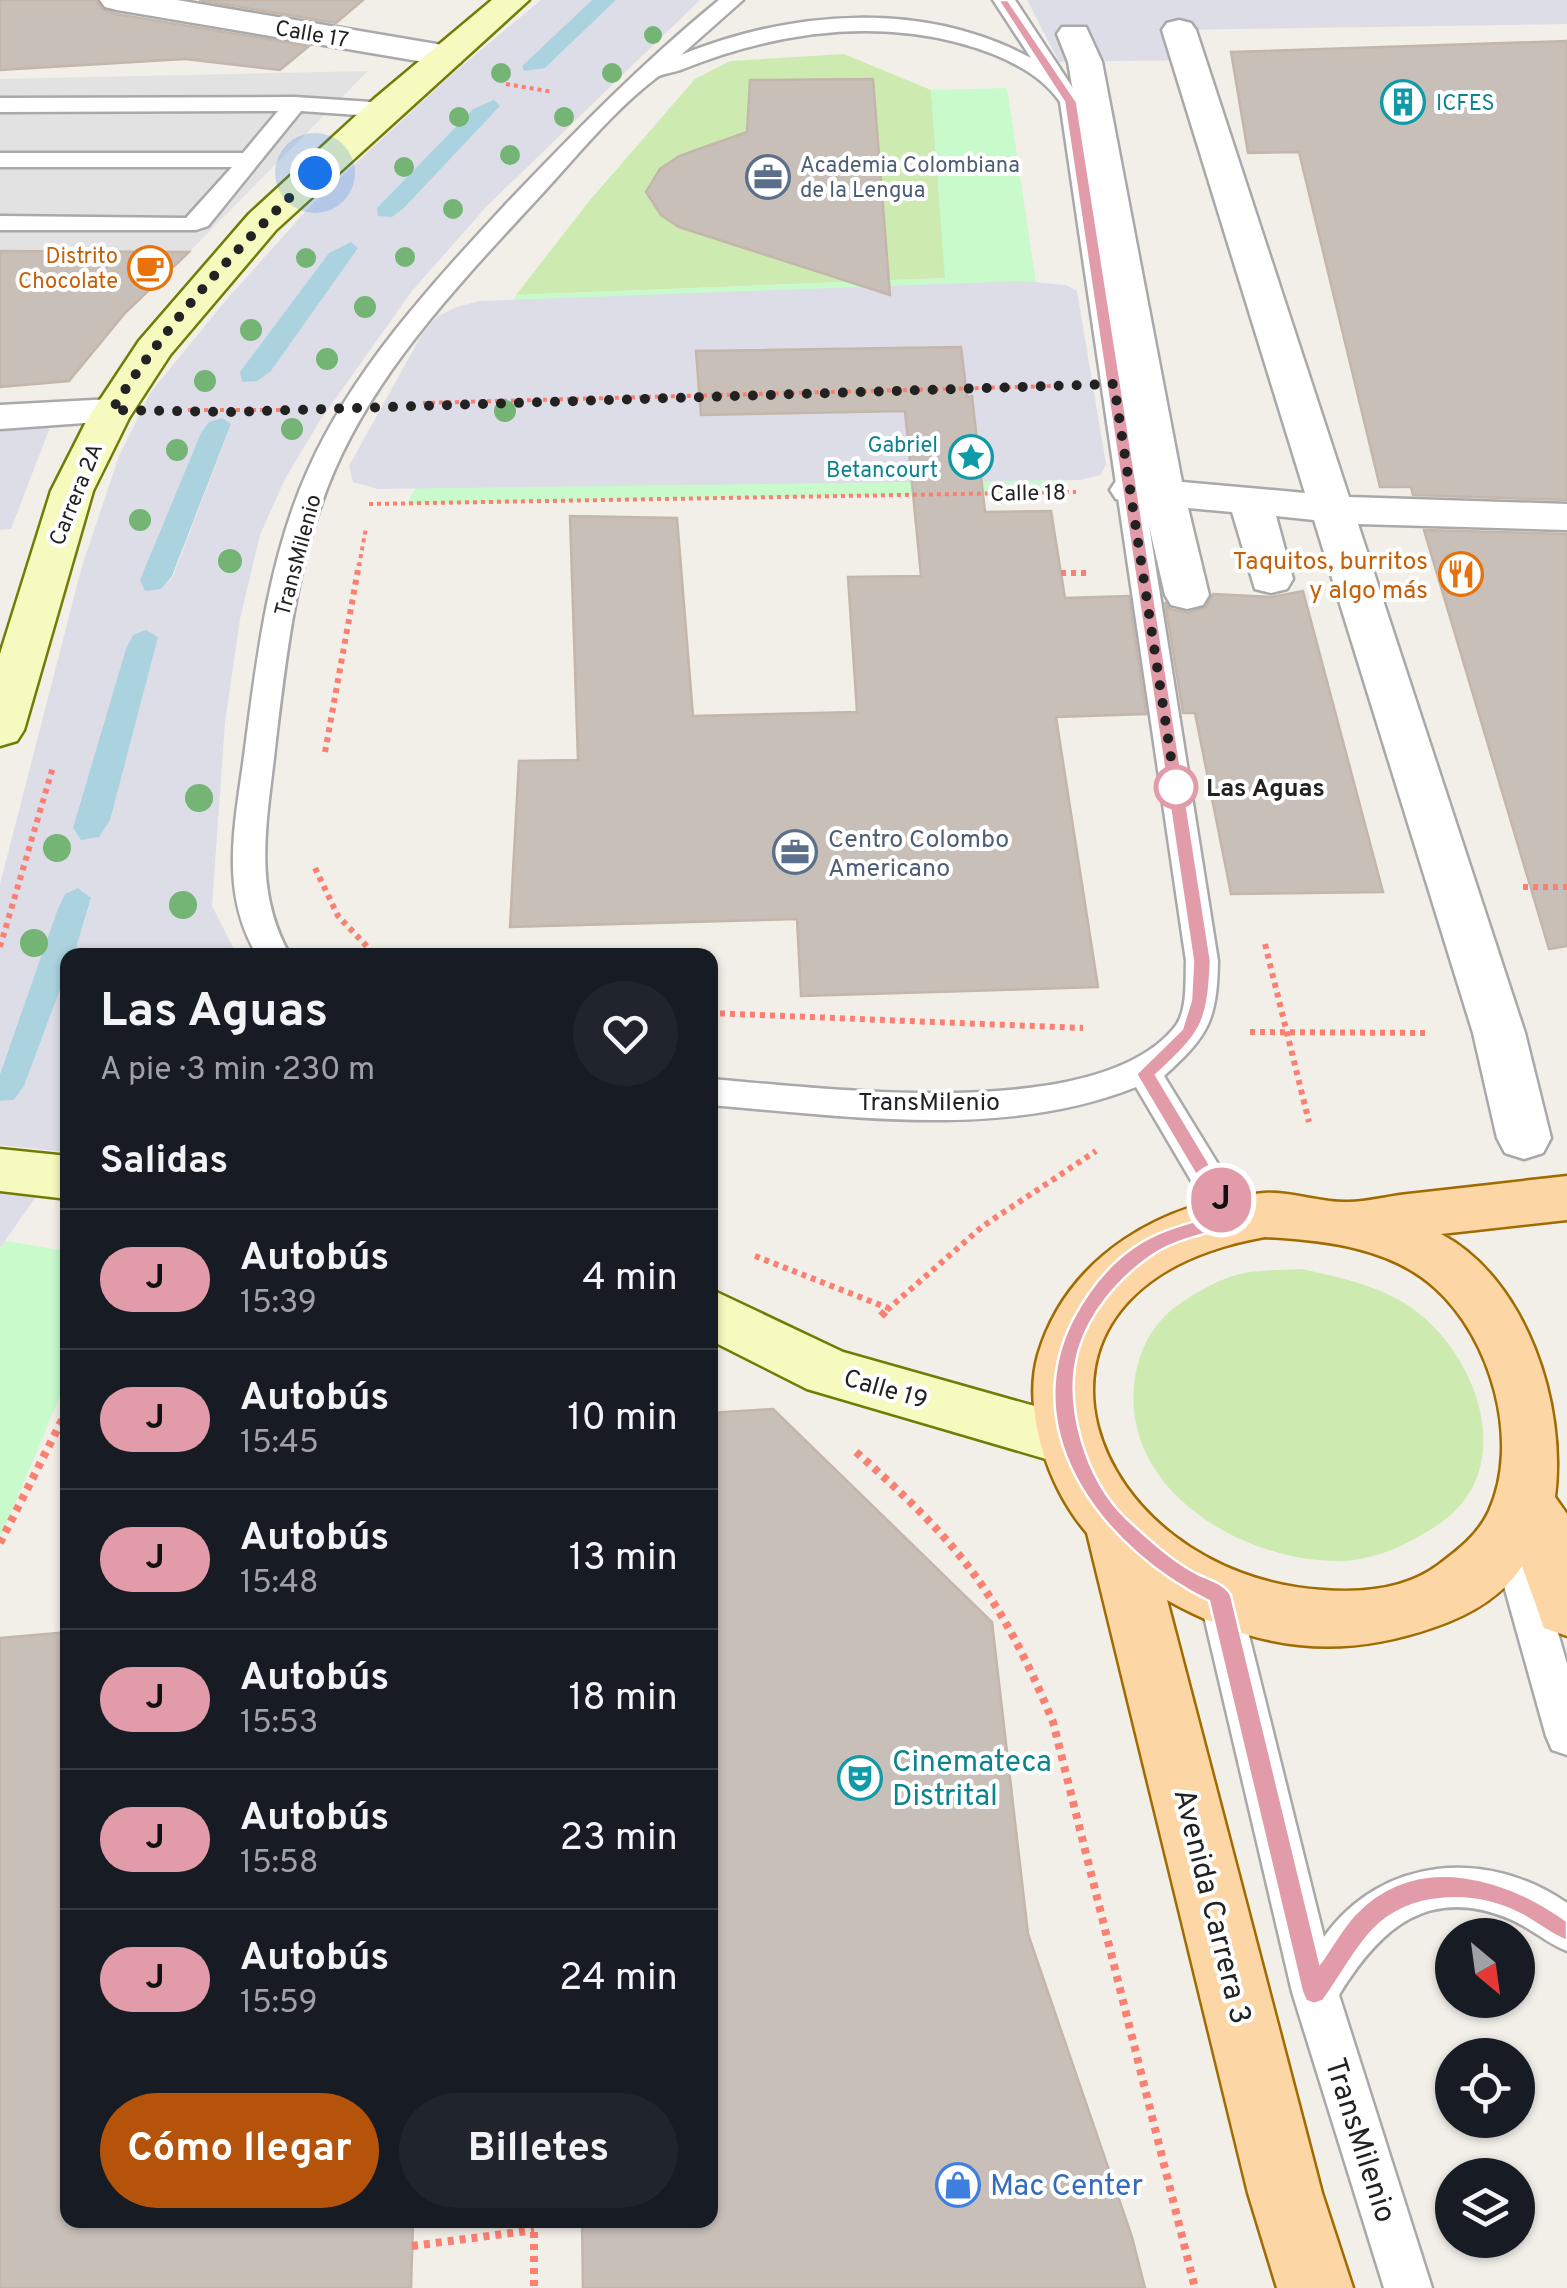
<!DOCTYPE html>
<html lang="es">
<meta charset="utf-8">
<style>
body{margin:0;font-family:Overpass,sans-serif;background:#20242c;color:#f1f3f6;height:100vh;display:flex;flex-direction:column;font-size:38px;white-space:nowrap}
*{box-sizing:border-box;margin:0}
p{font-size:32px;color:#9ea1a6}
.icon{flex:none;width:55px;height:55px;fill:none;stroke:currentColor;stroke-width:2;stroke-linecap:round;stroke-linejoin:round}
.map{position:relative;flex:1;overflow:hidden}
.drawer{position:absolute;left:60px;top:948px;width:658px;height:1280px;display:flex;flex-direction:column;background:#171b24;border-radius:20px;box-shadow:0 2px 8px #0004}
.drawer>*{flex:none}
.badge{padding:0 20px;border-radius:32px;font-size:35px;line-height:65px}
.needle{width:65px;rotate:151deg}
.tools{position:absolute;left:1435px;top:1918px;display:grid;gap:20px}
.tools a{display:grid;place-items:center;width:100px;height:100px;border-radius:50%;background:#171b24;box-shadow:0 2px 8px #0004;font-size:50px}
.you{position:absolute;width:50px;height:50px;margin:-25px;border:8px solid #fff;border-radius:50%;background:#1a73e8;box-shadow:0 0 0 15px #1a73e833}
.map>.badge{position:absolute;translate:-50% -50%;box-shadow:0 0 0 5px #fff}
h2{padding:0 40px;font-size:38px;line-height:90px}
.round{display:grid;place-items:center;flex:none;width:105px;height:105px;border-radius:52px;background:#20242c}
.head{display:flex;align-items:center;justify-content:space-between;height:170px;padding:0 40px}
h1{font-size:48px;font-weight:700;line-height:75px}
.button{display:flex;gap:20px;margin-top:auto;padding:20px 40px}
.button a{flex:1;height:115px;border-radius:60px;background:#b45309;color:#fff;font-size:40px;font-weight:700;line-height:115px;text-align:center}
.button a+a{background:#20242c;color:#f1f3f6}
ul{padding:0;list-style:none}
li{display:flex;align-items:center;gap:30px;height:140px;padding:0 40px;border-top:2px solid #363941}
li div{flex:1}
li b{display:block;font-size:38px}
li em{font-style:normal}
li .badge{min-width:110px;font-weight:700;text-align:center}
.map>svg:first-child{display:block}
.grass{fill:#cdebb0}
.park{fill:#c8facc}
.parking{fill:#e2e2e2}
.plaza{fill:#dddde8;fill-rule:evenodd}
.water{fill:#aad3df}
.building{fill:#c7bfb8;stroke:#c4b6ab;stroke-width:2.5}
.lines{fill:none;stroke-linecap:round;stroke-linejoin:round}
.lane-casing{stroke:#a9a9a9;stroke-width:5}
.street-casing{stroke:#a9a9a9;stroke-width:5}
.secondary-casing{stroke:#707d05;stroke-width:5}
.primary-casing{stroke:#a06b00;stroke-width:5}
.path-far2{stroke:#fa8072;stroke-width:4;stroke-dasharray:4 4;stroke-linecap:butt}
.path-far1{stroke:#fa8072;stroke-width:6;stroke-dasharray:5 5;stroke-linecap:butt}
.path{stroke:#fa8072;stroke-width:8;stroke-dasharray:6 6;stroke-linecap:butt}
.lane{fill:#fff;fill-rule:evenodd}
.street{fill:#fff;fill-rule:evenodd}
.secondary{fill:#f7fabf;fill-rule:evenodd}
.primary{fill:#fcd6a4;fill-rule:evenodd}
.tree{fill:#74b475}
.line{fill:#e29ba9;stroke:#fff;stroke-width:2.5}
.walk{stroke:#222;stroke-width:10;stroke-dasharray:0 18}
.stop-dot{fill:#fff;stroke:#e29ba9;stroke-width:5}
.labels{text-anchor:middle;stroke-width:8;stroke-linejoin:round;paint-order:stroke}
.far-street-label{font-size:22px;fill:#222;stroke:#fff}
.far-culture-label{font-size:22px;fill:#0d838f;stroke:#fff;text-anchor:start}
.far-service-label{font-size:22px;fill:#4e5e75;stroke:#fff;text-anchor:start}
.far-food-label{font-size:22px;fill:#c56008;stroke:#fff;text-anchor:end}
.food-label{font-size:25px;fill:#c56008;stroke:#fff;text-anchor:end}
.stop-label{font-size:25px;font-weight:bold;fill:#222;stroke:#fff;text-anchor:start}
.service-label{font-size:25px;fill:#4e5e75;stroke:#fff;text-anchor:start}
.street-label{font-size:25px;fill:#222;stroke:#fff}
.near-culture-label{font-size:30px;fill:#0d838f;stroke:#fff;text-anchor:start}
.near-street-label{font-size:30px;fill:#222;stroke:#fff}
.near-shop-label{font-size:30px;fill:#366cbe;stroke:#fff;text-anchor:start}
</style>
<div class="map">
<svg width="1567" height="2288" viewBox="0 0 1567 2288">
<rect width="100%" height="100%" fill="#f2efe9"/>
<g class="grass">
<polygon points="844,54 931,90 946,278 516,295 590,200 695,79 730,61"/>
<path d="M1302,1269C1338,1277 1377,1285 1409,1306C1480,1354 1522,1475 1433,1528C1406,1545 1375,1560 1342,1561C1247,1563 1124,1494 1134,1386C1137,1355 1149,1328 1174,1308C1196,1292 1221,1277 1249,1272C1266,1270 1284,1270 1302,1269Z"/>
</g>
<g class="park">
<polygon points="1007,88 1067,492 407,504 516,295 945,278 931,90"/>
<polygon points="5,1241 67,1251 68,1377 0,1539 0,1248"/>
</g>
<polygon class="parking" points="368,71 189,252 0,251 0,79"/>
<g class="plaza">
<path d="M541,0H592L522,66L545,68L616,0H700L487,206L412,291L321,419L285,479L260,535L240,619L225,723L212,906L237,955H74L91,899L57,911L0,1074V884L82,566L119,456L150,393L227,299L313,203L451,75ZM499,107L404,208H377L473,109ZM358,248L348,261L271,371L329,253ZM231,425L173,576L161,588L201,433Z"/>
<polygon points="1027,0 1567,0 1567,24 1179,30 1189,60 1059,62"/>
<polygon points="1022,281 1066,285 1077,291 1106,464 1101,475 1080,480 378,489 353,482 349,466 422,334 438,316 457,307 479,301"/>
<polygon points="55,414 11,529 0,530 0,417"/>
<polygon points="67,971 67,1152 0,1145 0,1101 14,1100 24,1086"/>
<polygon points="0,1189 37,1195 0,1248"/>
</g>
<g class="water">
<polygon points="592,0 616,0 545,68 524,71 522,66"/>
<polygon points="494,100 500,106 404,208 392,217 378,216 377,208 473,109"/>
<polygon points="351,242 358,248 271,371 257,381 242,382 240,372 329,253"/>
<polygon points="222,418 231,424 172,576 161,589 145,591 140,580 201,433 209,422"/>
<polygon points="146,630 158,637 110,820 99,837 81,840 73,828 126,649 133,635"/>
<polygon points="78,888 91,898 74,955 68,955 67,971 24,1086 14,1100 0,1101 0,1074 57,911 65,894"/>
</g>
<g class="building">
<polygon points="0,0 96,0 102,9 116,14 309,46 280,70 185,59 0,70"/>
<polygon points="199,0 363,0 336,23"/>
<polygon points="1567,41 1567,500 1413,495 1411,487 1380,487 1299,152 1248,153 1231,52"/>
<polygon points="873,79 890,295 679,227 661,215 646,192 660,169 679,156 747,132 750,80"/>
<polygon points="0,251 189,252 125,313 69,381 0,387"/>
<polygon points="961,347 967,397 972,396 985,512 1051,511 1065,598 1129,596 1146,714 1056,717 1098,987 801,996 797,919 510,927 519,761 578,760 570,516 677,518 693,716 857,712 848,577 921,576 905,411 701,415 696,351"/>
<polygon points="1424,530 1567,534 1567,946 1549,949"/>
<polygon points="1303,591 1383,892 1231,894 1195,713 1183,713 1165,602 1170,609 1188,613 1206,607 1213,594 1272,597"/>
<polygon points="773,1409 992,1622 1028,1934 1132,2237 1145,2288 583,2288 582,2220 710,2220 710,1413"/>
<polygon points="68,1632 68,2220 413,2220 411,2288 0,2288 0,1638"/>
</g>
<g class="lines">
<g class="lane-casing">
<g id="lane">
<path d="M719,0H743L681,55C792,10 923,0 1031,58L993,0H1015L1082,102L1218,961C1217,1021 1208,1036 1164,1076L1245,1208L1250,1218L1245,1228L1232,1232L1219,1228L1136,1087C1004,1140 847,1116 710,1105V1079C824,1088 1095,1124 1174,1028C1188,1012 1185,981 1186,961L1060,102C1032,60 961,40 913,34C834,24 756,40 683,69C674,73 662,73 656,78C609,114 569,166 529,208C456,287 379,369 335,469C297,556 286,655 275,749C267,822 252,889 290,955H257C218,890 236,820 245,749C257,655 269,557 308,470C353,369 432,284 506,204C574,133 643,62 719,0Z"/>
<polygon points="295,97 387,103 398,110 387,117 301,111 208,226 196,230 0,230 0,216 186,218 232,167 0,167 0,153 243,153 278,111 0,112 0,98"/>
<polygon points="1514,1533 1528,1538 1534,1550 1567,1664 1567,1755 1552,1750 1546,1736 1494,1550 1500,1538"/>
<path d="M1219,1577L1233,1582L1239,1595L1324,1937C1382,1856 1487,1848 1567,1903V1951C1547,1943 1532,1929 1512,1920C1429,1884 1380,1928 1339,1995L1432,2288H1384L1292,1992L1199,1595L1205,1582Z"/>
</g>
</g>
<g class="street-casing">
<g id="street">
<polygon points="100,0 177,0 448,46 460,49 465,56 460,63 448,66 117,10 105,7"/>
<polygon points="1179,20 1191,23 1196,30 1349,497 1567,504 1567,530 1358,524 1525,1033 1551,1138 1543,1153 1524,1159 1505,1153 1497,1138 1473,1033 1314,520 1276,516 1293,579 1287,589 1271,593 1255,589 1232,512 1188,508 1209,595 1203,605 1187,609 1171,605 1165,595 1144,504 1116,499 1110,490 1116,481 1139,478 1068,62 1057,34 1062,27 1086,27 1102,62 1182,482 1305,493 1162,30 1167,23"/>
<polygon points="112,399 127,402 133,411 127,420 0,429 0,405"/>
</g>
</g>
<g class="secondary-casing">
<g id="secondary">
<polygon points="492,0 529,0 276,230 170,355 129,418 93,491 24,730 17,741 0,746 0,654 51,491 88,418 139,341 249,214 374,99"/>
<polygon points="0,1149 68,1156 68,1199 0,1191"/>
<polygon points="710,1289 843,1352 1091,1422 1100,1440 1091,1458 1070,1466 807,1389 710,1340"/>
</g>
</g>
<g class="primary-casing">
<path id="primary" d="M1567,1176V1220L1441,1234C1526,1279 1567,1404 1555,1497L1567,1514V1636L1544,1628L1522,1566C1502,1597 1470,1615 1435,1627C1339,1661 1256,1650 1167,1600L1322,2193L1353,2288H1277L1248,2193L1087,1533C1049,1489 1022,1412 1038,1355C1067,1256 1164,1200 1264,1193C1292,1191 1320,1203 1348,1202C1367,1202 1388,1196 1408,1194C1461,1188 1514,1182 1567,1176ZM1265,1237C1323,1240 1390,1247 1435,1288C1491,1338 1521,1441 1489,1511C1478,1535 1458,1550 1438,1565C1406,1589 1362,1593 1323,1590C1087,1575 978,1288 1265,1237Z"/>
</g>
<g class="path-far2">
<polyline points="506,84 553,92"/>
<polyline points="423,403 1055,386"/>
<polyline points="188,410 286,410"/>
<polyline points="369,504 1076,492"/>
<polyline points="359,566 366,528"/>
</g>
<g class="path-far1">
<polyline points="1061,573 1087,573"/>
<polyline points="325,752 359,564"/>
<polyline points="315,868 338,916 375,955"/>
<polyline points="1523,887 1567,887"/>
<polyline points="1265,944 1309,1122"/>
<polyline points="0,947 53,767"/>
<polyline points="710,1013 1083,1028"/>
<polyline points="1250,1032 1428,1033"/>
<polyline points="755,1256 888,1308"/>
<polyline points="887,1310 983,1226 1096,1151"/>
</g>
<g class="path">
<polyline points="881,1316 890,1307"/>
<path d="M856,1452C959,1543 1000,1594 1053,1722L1195,2288"/>
<polyline points="0,1543 68,1408"/>
<polyline points="534,2220 534,2288"/>
<polyline points="412,2246 534,2230"/>
</g>
<use href="#lane" class="lane"/>
<use href="#street" class="street"/>
<use href="#secondary" class="secondary"/>
<use href="#primary" class="primary"/>
</g>
<g class="tree">
<circle cx="653" cy="35" r="9"/>
<circle cx="501" cy="73" r="10"/>
<circle cx="612" cy="73" r="10"/>
<circle cx="459" cy="117" r="10"/>
<circle cx="564" cy="117" r="10"/>
<circle cx="510" cy="155" r="10"/>
<circle cx="404" cy="167" r="10"/>
<circle cx="453" cy="209" r="10"/>
<circle cx="405" cy="257" r="10"/>
<circle cx="306" cy="258" r="10"/>
<circle cx="365" cy="307" r="11"/>
<circle cx="251" cy="330" r="11"/>
<circle cx="327" cy="359" r="11"/>
<circle cx="205" cy="381" r="11"/>
<circle cx="505" cy="411" r="11"/>
<circle cx="292" cy="429" r="11"/>
<circle cx="177" cy="450" r="11"/>
<circle cx="140" cy="520" r="11"/>
<circle cx="230" cy="561" r="12"/>
<circle cx="199" cy="798" r="14"/>
<circle cx="57" cy="848" r="14"/>
<circle cx="183" cy="905" r="14"/>
<circle cx="34" cy="943" r="14"/>
</g>
<path class="line" d="M998,0H1008L1077,102L1211,961C1208,1025 1202,1032 1156,1075L1242,1218L1239,1224C1208,1234 1173,1239 1147,1259C1117,1281 1090,1313 1079,1349C1063,1404 1086,1481 1127,1519C1148,1538 1174,1563 1200,1575C1211,1580 1225,1584 1231,1595L1320,1963C1332,1947 1342,1927 1356,1913C1420,1848 1510,1880 1567,1921V1941C1550,1935 1536,1922 1520,1914C1474,1891 1411,1891 1373,1930C1354,1950 1340,1978 1323,2001L1314,2004L1306,2001L1302,1992L1209,1601C1108,1552 1014,1437 1072,1321C1087,1292 1106,1266 1134,1247C1160,1229 1190,1223 1219,1214L1136,1074L1182,1029L1191,1000L1193,961L1064,102Z"/>
<g class="lines">
<path class="walk" d="M315,173C240,244 167,322 112,410L231,412L1114,384L1178,804L1176,787"/>
</g>
<defs>
<g id="building-ring" transform="scale(2.25)"><circle r="9.5" fill="#fff" stroke="#0f9aa8" stroke-width="1.5"/><path d="M-4-6H4V6H1V3H-1V6H-4ZM-2.5-4.3h1.7v1.8h-1.7ZM.8-4.3h1.7v1.8H.8ZM-2.5-1h1.7V.8h-1.7ZM.8-1h1.7V.8H.8Z" fill="#0f9aa8"/></g>
<g id="office-ring" transform="scale(2.25)"><circle r="9.5" fill="#fff" stroke="#5c6f8a" stroke-width="1.5"/><path d="M-6-3h4V-5.5h4V-3h4V5H-6ZM-1-4.5V-3h2v-1.5ZM-6 0V1H6V0Z" fill="#5c6f8a"/></g>
<g id="cafe-ring" transform="scale(2.25)"><circle r="9.5" fill="#fff" stroke="#e8710a" stroke-width="1.5"/><path d="M-5.5-4.5H6V0H3Q3 3.5 0 3.5H-2.5Q-5.5 3.5-5.5 0ZM3-3.2v2h1.7v-2ZM-6 4.5H4V6H-6Z" fill="#e8710a"/></g>
<g id="sight-ring" transform="scale(2.25)"><circle r="9.5" fill="#fff" stroke="#0f9aa8" stroke-width="1.5"/><path d="M0-6L1.8-2.2L6-1.7L2.9 1.2L3.7 5.4L0 3.3L-3.7 5.4L-2.9 1.2L-6-1.7L-1.8-2.2Z" fill="#0f9aa8"/></g>
<g id="restaurant-ring" transform="scale(2.25)"><circle r="9.5" fill="#fff" stroke="#e8710a" stroke-width="1.5"/><path d="M-5-6h1v4h1v-4h1v4h1v-4h1v5L-1.5 .5V6h-2V.5L-5-1ZM5-6V6H3V1.5H1.5Q1.5-4 5-6Z" fill="#e8710a"/></g>
<g id="theatre-ring" transform="scale(2.25)"><circle r="9.5" fill="#fff" stroke="#0f9aa8" stroke-width="1.5"/><path d="M-5-5.5Q0-4 5-5.5V0Q5 5 0 6Q-5 5-5 0ZM-3.3-2.5H-1v1.5H-3.3ZM1-2.5H3.3v1.5H1ZM-2.8 1Q0 5.5 2.8 1Z" fill="#0f9aa8"/></g>
<g id="shop-ring" transform="scale(2.25)"><circle r="9.5" fill="#fff" stroke="#3f7fe0" stroke-width="1.5"/><path d="M-5-2.5h2.3a2.7 3.5 0 0 1 5.4 0H5L5.5 6h-11ZM-1.5-2.5h3a1.5 2.3 0 0 0-3 0Z" fill="#3f7fe0"/></g>
</defs>
<g fill-rule="evenodd">
<use href="#building-ring" x="1403" y="102"/>
<use href="#office-ring" x="768" y="177"/>
<use href="#cafe-ring" x="150" y="268"/>
<use href="#sight-ring" x="971" y="457"/>
<use href="#restaurant-ring" x="1461" y="574"/>
<use href="#office-ring" x="795" y="852"/>
<use href="#theatre-ring" x="860" y="1778"/>
<use href="#shop-ring" x="958" y="2185"/>
</g>
<circle class="stop-dot" cx="1176" cy="787" r="20"/>
<g class="labels">
<g class="far-street-label">
<text transform="translate(312 33) rotate(10)" y="8">Calle 17</text>
<text transform="translate(1028 492) rotate(-1)" y="8">Calle 18</text>
<text transform="translate(75 494) rotate(-68)" y="8">Carrera 2A</text>
<text transform="translate(297 555) rotate(-75)" y="8">TransMilenio</text>
</g>
<g class="far-culture-label">
<text x="1436" y="110">ICFES</text>
<text x="938" y="452" text-anchor="end">Gabriel<tspan x="938" dy="25">Betancourt</tspan></text>
</g>
<g class="far-service-label">
<text x="800" y="172">Academia Colombiana<tspan x="800" dy="25">de la Lengua</tspan></text>
</g>
<g class="far-food-label">
<text x="118" y="263">Distrito<tspan x="118" dy="25">Chocolate</tspan></text>
</g>
<g class="food-label">
<text x="1428" y="569">Taquitos, burritos<tspan x="1428" dy="29">y algo más</tspan></text>
</g>
<g class="stop-label">
<text x="1206" y="796">Las Aguas</text>
</g>
<g class="service-label">
<text x="828" y="847">Centro Colombo<tspan x="828" dy="29">Americano</tspan></text>
</g>
<g class="street-label">
<text x="929" y="1110">TransMilenio</text>
<text transform="translate(886 1388) rotate(16)" y="9">Calle 19</text>
</g>
<g class="near-culture-label">
<text x="892" y="1771">Cinemateca<tspan x="892" dy="34">Distrital</tspan></text>
</g>
<g class="near-street-label">
<text transform="translate(1213 1906) rotate(76)" y="10">Avenida Carrera 3</text>
<text transform="translate(1361 2140) rotate(72)" y="10">TransMilenio</text>
</g>
<g class="near-shop-label">
<text x="990" y="2195">Mac Center</text>
</g>
</g>
</svg>
<div class="tools">
<a><svg class="needle" viewBox="-14 -14 28 28"><path d="M0-13l5 13h-10z" fill="#e53935"/><path d="M0 13l5-13h-10z" fill="#9ea1a6"/></svg></a>
<a><svg class="icon" aria-label="locate" viewBox="0 0 24 24"><circle cx="12" cy="12" r="6"/><path d="M12 2v4M12 18v4M2 12h4M18 12h4"/></svg></a>
<a><svg class="icon" aria-label="layers" viewBox="0 0 24 24"><path d="M12 4l9 5-9 5-9-5zM3 14l9 5 9-5"/></svg></a>
</div>
<div class="you" style="left:315px;top:173px"></div>
<b class="badge" style="left:1221px;top:1200px;background:#e29ba9;color:#111">J</b>
<section class="drawer">
<div class="head"><div><h1>Las Aguas</h1><p>A pie · 3 min · 230 m</p></div><a class="round"><svg class="icon" aria-label="heart" viewBox="0 0 24 24"><path d="M12 20l-8-8c-3-5 5-10 8-4 3-6 11-1 8 4z"/></svg></a></div>
<h2>Salidas</h2>
<ul>
<li><span class="badge" style="background:#e29ba9;color:#111">J</span><div><b>Autobús</b><p>15:39</p></div><em>4 min</em></li>
<li><span class="badge" style="background:#e29ba9;color:#111">J</span><div><b>Autobús</b><p>15:45</p></div><em>10 min</em></li>
<li><span class="badge" style="background:#e29ba9;color:#111">J</span><div><b>Autobús</b><p>15:48</p></div><em>13 min</em></li>
<li><span class="badge" style="background:#e29ba9;color:#111">J</span><div><b>Autobús</b><p>15:53</p></div><em>18 min</em></li>
<li><span class="badge" style="background:#e29ba9;color:#111">J</span><div><b>Autobús</b><p>15:58</p></div><em>23 min</em></li>
<li><span class="badge" style="background:#e29ba9;color:#111">J</span><div><b>Autobús</b><p>15:59</p></div><em>24 min</em></li>
</ul>
<div class="button"><a>Cómo llegar</a><a>Billetes</a></div>
</section>
</div>
